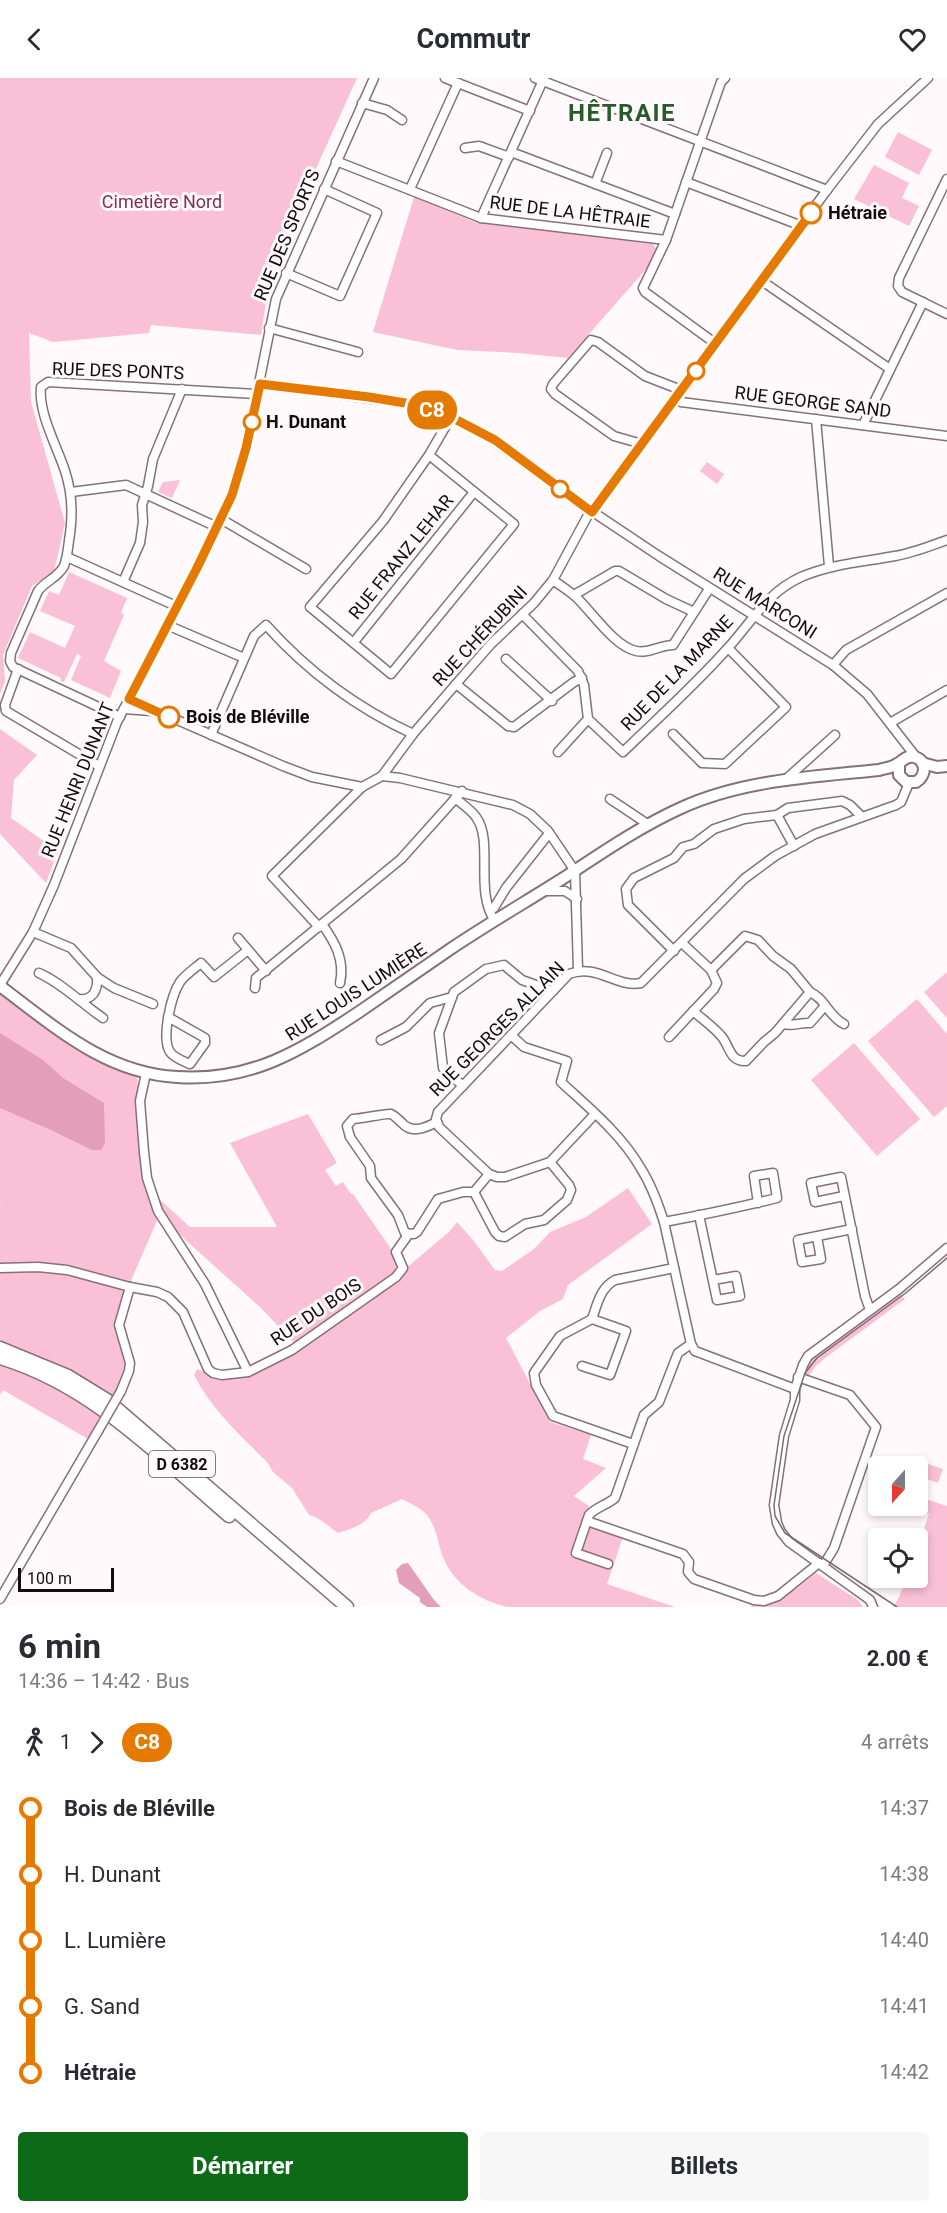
<!DOCTYPE html>
<html lang="fr">
<meta charset="utf-8">
<style>
body{margin:0;font-family:Roboto,sans-serif;background:#f7f7f7;color:#2b2b33;height:100vh;display:flex;flex-direction:column;font-size:22px;white-space:nowrap}
*{box-sizing:border-box;margin:0}
p{font-size:20px;color:#7c7c81}
.icon{flex:none;width:33px;height:33px;fill:none;stroke:currentColor;stroke-width:2;stroke-linecap:round;stroke-linejoin:round}
.map{position:relative;height:1529px;overflow:hidden}
.side{display:flex;flex-direction:column;background:#fff;flex:1}
.side>*{flex:none}
.badge{padding:0 12px;border-radius:20px;font-size:21px;line-height:39px}
.needle{width:39px;rotate:201deg}
.controls{position:absolute;left:868px;top:1378px;display:grid;gap:12px}
.controls a{display:grid;place-items:center;width:60px;height:60px;border-radius:6px;background:#fff;box-shadow:0 3px 9px #0003;font-size:30px}
.scale{position:absolute;left:18px;bottom:15px;width:96px;box-sizing:border-box;padding-left:6px;border:3px solid #140b0f;border-top:0;font-size:16px;line-height:21px;white-space:nowrap;color:#140b0f;-webkit-text-stroke:4px #fff9fb;paint-order:stroke}
.map>.badge{position:absolute;translate:-50% -50%;box-shadow:0 0 0 3px #fff}
.legs{display:flex;align-items:center;gap:9px;height:66px;padding:0 18px;font-size:20px}
.legs p{margin-inline-start:auto}
.summary{display:flex;align-items:center;justify-content:space-between;height:102px;padding:0 18px}
h1{font-size:33px;font-weight:700;line-height:45px}
.primary-button{display:flex;gap:12px;margin-top:auto;padding:12px 18px}
.primary-button a{flex:1;height:69px;border-radius:6px;background:#0d6b17;color:#fff;font-size:24px;font-weight:700;line-height:69px;text-align:center}
.primary-button a+a{background:#f7f7f7;color:#2b2b33}
ul{padding:0 18px;list-style:none}
li{display:flex;align-items:center;gap:21px;height:66px;font-size:22px}
li i{display:grid;place-items:center;width:9px;height:100%;margin:0 8px;background:currentColor}
li i::after{content:'';width:15px;height:15px;margin:-8px;border:4px solid;border-radius:50%;background:#fff}
li p{margin-inline-start:auto}
li:first-child i{background:linear-gradient(#0000 50%,currentColor 0)}
li:last-child i{background:linear-gradient(currentColor 50%,#0000 0)}
header{display:flex;justify-content:space-between;align-items:center;height:78px;padding:0 18px;background:#fff;font-size:27px;font-weight:700}
.map>svg:first-child{display:block}
.green{fill:#fac0d6}
.water{fill:#e39eb9}
.lines{fill:none;stroke-linecap:round;stroke-linejoin:round}
.minor-casing{stroke:#887079;stroke-width:11}
.major-casing{stroke:#887079;stroke-width:14}
.highway-casing{stroke:#887079;stroke-width:15}
.minor{stroke:#fff;stroke-width:8}
.major{stroke:#fff;stroke-width:10}
.highway{stroke:#fff;stroke-width:12}
.tram{stroke:#766e71;stroke-width:1.5}
.minor-bridge-casing{stroke:#887079;stroke-width:11;stroke-linecap:butt}
.minor-bridge{stroke:#fff;stroke-width:8}
.line-1-casing{stroke:#fff;stroke-width:14}
.line-1{stroke:#e67900;stroke-width:9}
.stop-1-dot{fill:#fff;stroke:#e67900;stroke-width:3}
.labels{text-anchor:middle;stroke-width:6;stroke-linejoin:round;paint-order:stroke}
.shield{fill:#fff9fb;stroke:#5a5256;stroke-width:1.5}
.shield-label{font-size:16px;font-weight:bold;fill:#140b0f}
.park-label{font-size:18px;fill:#803056;stroke:#fff9fb}
.street-label{font-size:18px;fill:#140b0f;stroke:#fff9fb}
.stop-label{font-size:18px;font-weight:bold;fill:#140b0f;stroke:#fff9fb;text-anchor:start}
.district-label{font-size:24px;font-weight:bold;letter-spacing:1.5px;fill:#275c28;stroke:#fff9fb}
</style>
<header><svg class="icon" aria-label="back" viewBox="0 0 24 24"><path d="M15 5l-7 7 7 7"/></svg>Commutr<svg class="icon" aria-label="heart" viewBox="0 0 24 24"><path d="M12 20l-8-8c-3-5 5-10 8-4 3-6 11-1 8 4z"/></svg></header>
<div class="map">
<svg width="947" height="1529" viewBox="0 0 947 1529">
<rect width="100%" height="100%" fill="#fff9fb"/>
<g class="green">
<polygon points="0,0 357,0 271,190 261,257 151,247 149,255 53,264 29,255 31,324 65,445 54,494 32,508 3,577 5,603 0,616"/>
<polygon points="898,54 932,72 919,97 885,79"/>
<polygon points="874,87 909,105 902,120 919,128 909,148 854,121"/>
<polygon points="414,119 475,144 653,166 657,172 647,190 568,280 519,275 457,272 373,254"/>
<polygon points="707,384 724,396 717,406 700,393"/>
<polygon points="180,402 172,420 158,414 163,404"/>
<polygon points="69,494 127,520 121,535 124,537 104,583 121,593 110,620 71,602 81,578 77,576 64,604 60,603 61,600 18,580 30,554 65,570 75,548 40,533 49,513 59,517"/>
<polygon points="0,651 37,677 14,702 11,740 58,773 46,805 0,756"/>
<polygon points="947,894 947,940 924,914"/>
<path d="M0,914L59,959L93,981L137,996L143,1085L158,1120L190,1149H277L230,1065L308,1036L337,1085L325,1092L336,1108L343,1104L351,1116H353L405,1191L449,1154L457,1144L473,1162L495,1192L502,1193L534,1171L550,1154L586,1139L628,1110L652,1146L568,1207L563,1221L540,1233L506,1260L550,1344L591,1357L583,1381L606,1390L574,1418L589,1428L583,1444L623,1459L607,1506L675,1529H507C480,1522 454,1507 443,1479C437,1464 437,1449 426,1436C420,1429 409,1425 402,1421L371,1435C366,1447 350,1451 338,1455C329,1449 320,1439 309,1437L292,1410L273,1394L267,1384C241,1358 211,1331 194,1297L197,1291L218,1300L250,1289L295,1266L261,1230L159,1138L130,1205L116,1245L127,1291L121,1304L88,1361L3,1312L0,1317V1124L2,1126L0,1123Z"/>
<polygon points="917,921 947,956 947,1028 934,1039 868,963"/>
<polygon points="854,965 920,1041 877,1078 811,1002"/>
<polygon points="899,1215 905,1221 825,1280 815,1289 808,1299 803,1294 809,1282"/>
<polygon points="916,1382 943,1391 938,1405 918,1398 918,1389 913,1389"/>
<polygon points="922,1420 947,1428 947,1529 893,1529 898,1521 907,1500 918,1500 918,1468 929,1436 917,1431"/>
<path d="M816,1495L858,1522L863,1529H751L752,1526C777,1529 798,1509 816,1495Z"/>
</g>
<g class="water">
<polygon points="0,955 43,982 63,1000 104,1025 105,1065 101,1072 92,1072 51,1052 0,1030"/>
<polygon points="408,1485 434,1522 441,1529 427,1529 420,1524 420,1520 399,1505 396,1492 402,1486"/>
</g>
<g class="lines">
<g class="minor-casing">
<g id="minor">
<polyline points="445,0 530,33"/>
<polyline points="535,0 827,112"/>
<polyline points="362,25 387,32 402,42"/>
<polyline points="465,70 479,68 509,79"/>
<polyline points="511,74 675,136"/>
<polyline points="336,83 481,140 666,162"/>
<polyline points="947,101 899,200 898,208 902,214 947,236"/>
<polyline points="686,104 802,148"/>
<polyline points="595,106 607,75"/>
<polyline points="410,111 458,5"/>
<polyline points="481,140 544,0"/>
<polyline points="286,195 340,218 377,135 324,111"/>
<polyline points="762,203 890,291"/>
<polyline points="269,250 358,274"/>
<polyline points="716,266 645,214 643,210 666,162 721,4 725,0"/>
<polyline points="260,306 417,327 451,339 482,354 569,418 659,478 833,587 867,616 916,679"/>
<polyline points="676,321 681,324 947,358"/>
<polyline points="816,341 829,488"/>
<polyline points="863,347 923,224"/>
<polyline points="642,366 614,358 555,316 551,311 553,306 591,262 598,264 645,298 681,312"/>
<polyline points="429,377 514,446 391,596 310,529 383,443 429,377 451,339"/>
<polyline points="71,414 126,407 217,449"/>
<polyline points="221,441 306,491"/>
<polyline points="67,479 176,528"/>
<path d="M553,502C561,508 569,513 576,519C592,534 614,568 636,573C649,576 660,567 673,567L709,511"/>
<polyline points="123,504 140,465 143,444 142,427 148,408 153,381 182,311"/>
<polyline points="574,517 615,493 619,493 666,521 694,534"/>
<path d="M522,536L578,593L584,607L588,641L623,674C658,640 694,608 727,571C752,544 766,515 801,499C831,486 863,484 895,478C913,475 930,468 947,462"/>
<polyline points="167,547 244,580"/>
<polyline points="354,564 474,414"/>
<polyline points="506,581 552,623"/>
<polyline points="833,587 846,572 947,515"/>
<polyline points="18,591 5,627 6,633 99,688"/>
<polyline points="456,606 508,648 514,649 574,604 582,600"/>
<polyline points="129,621 283,688 312,699 362,709"/>
<polyline points="124,631 151,633"/>
<path d="M120,639L13,589L10,583L11,575L38,513C45,503 58,500 64,488C68,478 68,467 70,456C73,434 72,414 65,393C57,368 38,335 41,309L48,304L257,316"/>
<polyline points="890,645 947,612"/>
<polyline points="673,656 702,685 725,686 786,629 728,570"/>
<path d="M211,657L254,558L266,547C308,594 357,630 413,656"/>
<polyline points="558,674 588,641"/>
<polyline points="382,698 400,700 513,727 530,736 548,753 575,793 578,892"/>
<polyline points="784,703 835,657"/>
<path d="M455,720C462,726 471,732 476,739C494,763 474,814 495,843"/>
<polyline points="610,721 649,747"/>
<polyline points="777,737 794,768"/>
<polyline points="544,813 565,813 577,821"/>
<polyline points="490,832 494,830 506,810 547,758"/>
<path d="M322,846C335,864 345,882 340,905"/>
<polyline points="319,849 272,798 362,709 382,698 413,656 456,606 491,566 534,525 553,502 587,439 827,112 878,46 928,0"/>
<polyline points="33,854 71,870 97,899 114,910 153,926"/>
<polyline points="238,860 266,893"/>
<polyline points="674,873 628,827 626,811 634,800 674,780 683,769 694,766 714,751 744,741 777,737 788,730 842,723 850,727 861,738"/>
<polyline points="711,892 745,858 758,862 773,878 791,891 810,914"/>
<path d="M39,895C63,906 81,925 103,940"/>
<polyline points="0,907 33,854 54,807 117,644 197,490 232,417 246,370 276,221 374,0"/>
<polyline points="255,910 256,900 401,781 462,713"/>
<path d="M78,921C93,923 98,912 97,899"/>
<path d="M693,933C702,941 714,949 722,959C730,969 730,984 746,983L764,964L775,955L810,914C826,921 827,937 844,946"/>
<path d="M168,939L205,960V965L190,986C183,983 174,980 170,974C161,960 171,918 180,904C185,897 194,891 201,885L214,899L248,872"/>
<path d="M783,946C793,949 800,944 810,945L824,929"/>
<path d="M511,957L524,969L567,983L561,1004C589,1030 621,1056 640,1089C651,1106 658,1125 664,1144L691,1266L695,1273L795,1311"/>
<polyline points="669,959 714,911 717,905 711,892 682,865"/>
<polyline points="381,962 406,949 430,925 452,919"/>
<polyline points="146,995 140,1023 144,1074 147,1100 158,1133 205,1206 248,1294"/>
<polyline points="463,1008 443,990 439,955 454,914 486,891 504,887 522,902 553,913"/>
<path d="M595,1036L550,1084L505,1099H497L489,1096L439,1049L436,1041L438,1034L569,896C597,885 616,910 641,905L744,801L775,778L815,756L896,727L901,724L909,705"/>
<path d="M437,1044C425,1050 412,1056 402,1045C399,1042 395,1038 391,1036C386,1035 361,1041 353,1041L347,1048L350,1059L370,1088L371,1100L398,1137L405,1155L414,1156L417,1154L438,1121L463,1114H474L489,1096"/>
<polyline points="474,1114 495,1154 499,1158 505,1159 525,1146 544,1142 567,1122 571,1112 569,1107 550,1084"/>
<polyline points="844,1118 815,1124 811,1105 841,1099 865,1218 870,1232"/>
<polyline points="699,1137 717,1222 740,1218 736,1198 713,1202"/>
<path d="M664,1144C702,1137 740,1129 777,1120L773,1095L754,1098L758,1125"/>
<polyline points="817,1159 821,1181 802,1184 798,1162 852,1151"/>
<polyline points="0,1190 38,1189 67,1192 130,1209 157,1214 168,1219 183,1234 208,1291 213,1295 222,1297 248,1294 292,1272 396,1199 403,1190 396,1174 408,1157"/>
<polyline points="592,1241 560,1258 534,1295 536,1307 553,1338 633,1366"/>
<path d="M582,1288L610,1297L626,1253L592,1241C597,1227 600,1210 615,1202L674,1190"/>
<polyline points="798,1299 850,1317 876,1349 834,1470 823,1488"/>
<polyline points="121,1313 129,1293 130,1285 119,1247 130,1209"/>
<polyline points="587,1443 683,1476 689,1484 688,1494 694,1501 754,1522 764,1523 778,1518 819,1485"/>
<path d="M608,1486L576,1475L589,1437C596,1429 607,1427 615,1420L644,1337L659,1324L678,1275L691,1266"/>
<polyline points="0,1521 98,1353"/>
<polyline points="873,1529 870,1522 789,1464 781,1454 777,1445 774,1427 784,1358 795,1322 795,1311 803,1287 808,1278 899,1211 947,1170"/>
</g>
</g>
<g class="major-casing">
<g id="major">
<polyline points="922,685 937,689 947,688"/>
<path d="M0,908C55,949 105,995 177,999C251,1004 300,973 359,934C389,913 419,893 449,872C486,847 524,825 562,801C600,776 639,749 681,730C742,702 812,699 879,692C885,690 892,690 897,686C903,683 906,677 914,679C928,682 926,698 916,704H906L899,697V685"/>
</g>
</g>
<g class="highway-casing">
<g id="highway">
<polyline points="0,1270 68,1298 107,1322 347,1529"/>
<path d="M0,1280C91,1307 159,1378 229,1438"/>
</g>
</g>
<use href="#minor" class="minor"/>
<use href="#major" class="major"/>
<use href="#highway" class="highway"/>
<polyline class="tram" points="897,1529 785,1455 775,1438 774,1427 784,1358 805,1295 817,1280 907,1214 947,1180"/>
<g class="minor-bridge-casing">
<polyline id="minor-bridge" points="98,1353 121,1313"/>
</g>
<use href="#minor-bridge" class="minor-bridge"/>
</g>
<g class="lines">
<g class="line-1-casing">
<polyline id="line-1" points="169,639 129,621 197,490 232,417 246,370 260,306 369,319 417,327 451,339 495,362 592,434 811,135"/>
</g>
<use href="#line-1" class="line-1"/>
</g>
<g class="stop-1-dot">
<circle cx="811" cy="135" r="10"/>
<circle cx="696" cy="293" r="8"/>
<circle cx="252" cy="344" r="8"/>
<circle cx="560" cy="411" r="8"/>
<circle cx="169" cy="639" r="10"/>
</g>
<g class="labels">
<rect class="shield" x="149" y="1373" width="66" height="26" rx="4.5"/>
<g class="shield-label">
<text x="182" y="1392">D 6382</text>
</g>
<g class="park-label">
<text x="162" y="130">Cimetière Nord</text>
</g>
<g class="street-label">
<text transform="translate(570 134) rotate(7)" y="6">RUE DE LA HÊTRAIE</text>
<text transform="translate(287 157) rotate(-67)" y="6">RUE DES SPORTS</text>
<text transform="translate(118 293) rotate(2)" y="6">RUE DES PONTS</text>
<text transform="translate(813 324) rotate(7)" y="6">RUE GEORGE SAND</text>
<text transform="translate(401 479) rotate(-51)" y="6">RUE FRANZ LEHAR</text>
<text transform="translate(765 525) rotate(32)" y="6">RUE MARCONI</text>
<text transform="translate(480 558) rotate(-47)" y="6">RUE CHÉRUBINI</text>
<text transform="translate(677 595) rotate(-46)" y="6">RUE DE LA MARNE</text>
<text transform="translate(78 702) rotate(-68)" y="6">RUE HENRI DUNANT</text>
<text transform="translate(356 914) rotate(-33)" y="6">RUE LOUIS LUMIÈRE</text>
<text transform="translate(497 951) rotate(-45)" y="6">RUE GEORGES ALLAIN</text>
<text transform="translate(316 1234) rotate(-34)" y="6">RUE DU BOIS</text>
</g>
<g class="stop-label">
<text x="828" y="141">Hétraie</text>
<text x="266" y="350">H. Dunant</text>
<text x="186" y="645">Bois de Bléville</text>
</g>
<g class="district-label">
<text x="622" y="43">HÊTRAIE</text>
</g>
</g>
</svg>
<div class="controls">
<a><svg class="needle" viewBox="-14 -14 28 28"><path d="M0-13l5 13h-10z" fill="#e53935"/><path d="M0 13l5-13h-10z" fill="#7c7c81"/></svg></a>
<a><svg class="icon" aria-label="locate" viewBox="0 0 24 24"><circle cx="12" cy="12" r="6"/><path d="M12 2v4M12 18v4M2 12h4M18 12h4"/></svg></a>
</div>
<div class="scale">100 m</div>
<b class="badge" style="left:432px;top:332px;background:#e67900;color:#fff">C8</b>
</div>
<section class="side">
<div class="summary"><div><h1>6 min</h1><p>14:36 – 14:42 · Bus</p></div><b>2.00 €</b></div>
<div class="legs"><svg class="icon" aria-label="walk" viewBox="0 0 24 24"><circle cx="13" cy="4" r="2"/><path d="M13 8l-2 6 4 7M11 14l-3 7M7 12l3-4h3l4 4"/></svg>1<svg class="icon" aria-label="forward" viewBox="0 0 24 24"><path d="M9 5l7 7-7 7"/></svg><b class="badge" style="background:#e67900;color:#fff">C8</b><p>4 arrêts</p></div>
<ul>
<li><i style="color:#e67900"></i><b>Bois de Bléville</b><p>14:37</p></li>
<li><i style="color:#e67900"></i><span>H. Dunant</span><p>14:38</p></li>
<li><i style="color:#e67900"></i><span>L. Lumière</span><p>14:40</p></li>
<li><i style="color:#e67900"></i><span>G. Sand</span><p>14:41</p></li>
<li><i style="color:#e67900"></i><b>Hétraie</b><p>14:42</p></li>
</ul>
<div class="primary-button"><a>Démarrer</a><a>Billets</a></div>
</section>
